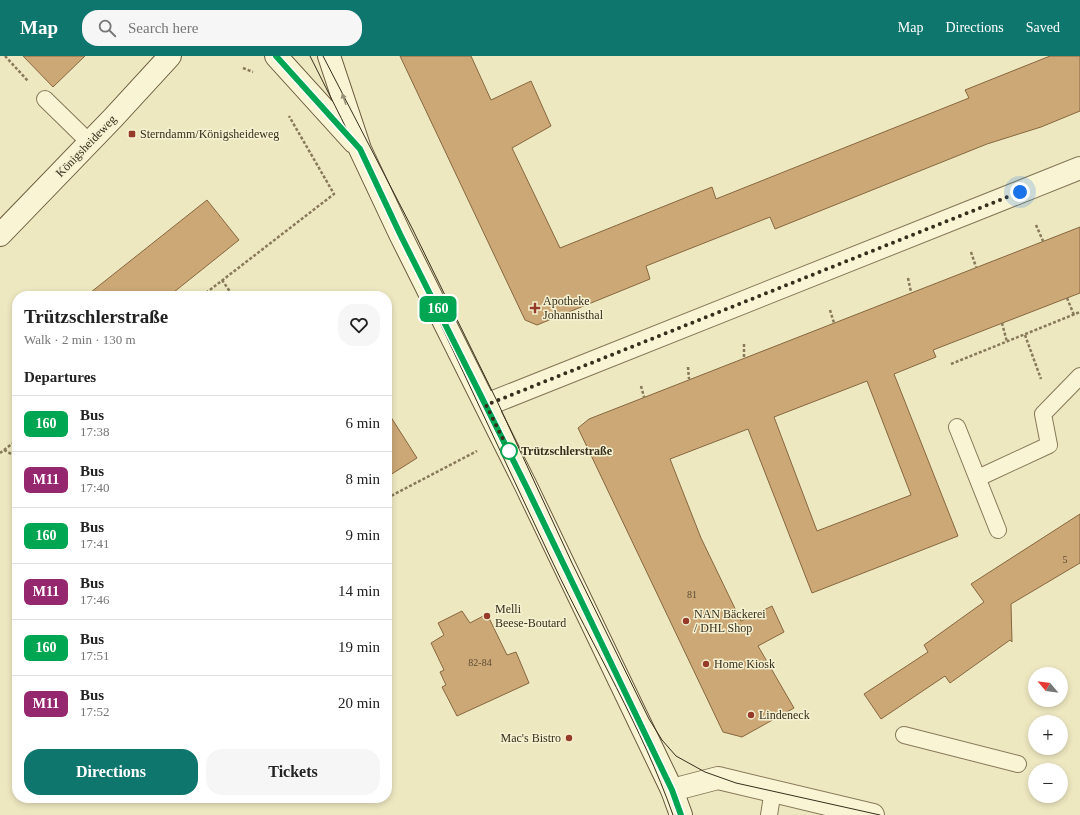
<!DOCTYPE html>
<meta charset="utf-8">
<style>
body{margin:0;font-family:"Times New Roman",serif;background:#f6f6f6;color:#222;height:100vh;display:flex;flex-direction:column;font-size:15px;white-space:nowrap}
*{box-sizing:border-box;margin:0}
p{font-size:13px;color:#767676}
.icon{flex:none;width:22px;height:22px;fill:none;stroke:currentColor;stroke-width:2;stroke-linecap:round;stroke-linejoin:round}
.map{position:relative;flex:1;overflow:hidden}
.details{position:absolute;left:12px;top:235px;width:380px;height:512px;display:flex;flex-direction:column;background:#fff;border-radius:16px;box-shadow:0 2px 6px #0003}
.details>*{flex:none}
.badge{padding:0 8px;border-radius:6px;font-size:14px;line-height:26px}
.needle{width:26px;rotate:299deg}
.fabs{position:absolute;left:1028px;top:611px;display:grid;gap:8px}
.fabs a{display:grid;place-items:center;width:40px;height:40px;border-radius:50%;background:#fff;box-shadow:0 2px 6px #0003;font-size:20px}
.you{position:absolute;width:20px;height:20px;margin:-10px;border:3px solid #fff;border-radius:50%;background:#1a73e8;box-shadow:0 0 0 6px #1a73e833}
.map>.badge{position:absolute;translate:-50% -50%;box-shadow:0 0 0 2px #fff}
h2{padding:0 12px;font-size:15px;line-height:36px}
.round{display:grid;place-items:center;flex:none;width:42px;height:42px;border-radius:16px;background:#f6f6f6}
.head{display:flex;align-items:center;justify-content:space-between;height:68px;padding:0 12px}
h1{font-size:19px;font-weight:600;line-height:30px}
.button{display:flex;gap:8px;margin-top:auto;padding:8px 12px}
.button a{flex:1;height:46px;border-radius:16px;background:#0f766e;color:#fff;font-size:16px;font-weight:600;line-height:46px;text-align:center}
.button a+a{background:#f6f6f6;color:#222}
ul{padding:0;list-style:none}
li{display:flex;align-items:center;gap:12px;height:56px;padding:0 12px;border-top:1px solid #e0e0e0}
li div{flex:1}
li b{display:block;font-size:15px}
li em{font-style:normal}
li .badge{min-width:44px;font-weight:700;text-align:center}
header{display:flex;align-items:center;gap:24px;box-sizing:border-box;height:56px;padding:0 20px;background:#0f766e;color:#fff}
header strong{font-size:19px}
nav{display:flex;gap:22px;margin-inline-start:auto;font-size:14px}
.search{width:280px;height:36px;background:#f6f6f6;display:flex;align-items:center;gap:10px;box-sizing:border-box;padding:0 14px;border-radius:16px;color:#767676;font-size:15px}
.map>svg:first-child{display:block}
.building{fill:#cca877;stroke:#86673e;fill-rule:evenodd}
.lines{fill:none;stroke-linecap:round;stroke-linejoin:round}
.lane-casing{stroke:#877959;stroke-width:18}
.street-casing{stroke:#877959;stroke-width:24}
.secondary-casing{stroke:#695a3c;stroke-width:24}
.path{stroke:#877959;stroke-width:2.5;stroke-dasharray:3 2;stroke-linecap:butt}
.lane{stroke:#f9f4d4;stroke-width:16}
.street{stroke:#f9f4d4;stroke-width:22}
.secondary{stroke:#f9f4d4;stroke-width:22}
.tram{stroke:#372e1d;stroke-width:1}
.oneway{fill:#989178}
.line-casing{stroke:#fff;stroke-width:9}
.line{stroke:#00a651;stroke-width:6}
.walk{stroke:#372e1d;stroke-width:4;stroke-dasharray:0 7.2}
.poi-dot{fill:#963a29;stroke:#f5f1d0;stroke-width:1.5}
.stop-dot{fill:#fff;stroke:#00a651;stroke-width:2}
.labels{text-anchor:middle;stroke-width:3;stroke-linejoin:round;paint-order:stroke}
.number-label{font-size:10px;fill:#5c4c34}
.poi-label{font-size:12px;fill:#372e1d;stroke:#f5f1d0;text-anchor:start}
.street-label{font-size:12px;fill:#372e1d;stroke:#f5f1d0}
.stop-label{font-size:12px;font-weight:bold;fill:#372e1d;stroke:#f5f1d0;text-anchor:start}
</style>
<header>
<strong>Map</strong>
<div class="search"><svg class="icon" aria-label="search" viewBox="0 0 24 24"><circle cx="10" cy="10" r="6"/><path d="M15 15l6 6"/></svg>Search here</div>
<nav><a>Map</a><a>Directions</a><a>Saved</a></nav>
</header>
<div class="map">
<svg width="1080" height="759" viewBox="0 0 1080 759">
<rect width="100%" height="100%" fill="#eee8c1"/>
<g class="building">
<polygon points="23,0 85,0 53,31"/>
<polygon points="400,0 471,0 491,44 531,25 551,70 512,92 560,192 712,131 716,143 969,42 965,34 1050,0 1080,0 1080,55 1041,71 987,88 775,173 770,161 646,210 650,223 537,269 525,264"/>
<polygon points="207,144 239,184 169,240 86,240"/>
<path d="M1080,171V237L933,294L936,301L894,318L958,480L812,537L748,373L670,403L701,482L741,565L772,550L784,576L758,590L794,652L742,681L723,676L578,372L589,363ZM867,325L911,439L817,475L774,361Z"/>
<polygon points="387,355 417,402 387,421"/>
<polygon points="1080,458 1080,507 1011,548 1012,586 1010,584 950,627 945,620 881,663 864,638 928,596 924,589 984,546 971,528"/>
<polygon points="462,555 470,567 487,558 507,599 516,596 529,627 457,660 442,631 446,629 440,616 444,614 431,587 444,579 438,567"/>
</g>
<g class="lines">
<g class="lane-casing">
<g id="lane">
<polyline points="45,43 89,86"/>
<polyline points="957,371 998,474"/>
<polyline points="978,422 1049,389 1043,358 1080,320"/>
<polyline points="904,679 1018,708"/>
<polyline points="769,759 773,734"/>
</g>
</g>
<g class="street-casing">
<g id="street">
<polyline points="486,349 1080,112"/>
<polyline points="672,734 718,722 873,759"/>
</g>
</g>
<g class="secondary-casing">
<g id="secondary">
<polyline points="276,0 354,86"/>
<polyline points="329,0 360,93 400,178 526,430 672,734 681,759"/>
<polyline points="0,179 113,62 170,0"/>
</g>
</g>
<g class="path">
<polyline points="5,0 28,25"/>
<polyline points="243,12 253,16"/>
<polyline points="1036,169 1043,185"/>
<polyline points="971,196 976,211"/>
<polyline points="908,222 911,236"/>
<polyline points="222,224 233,240"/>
<polyline points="202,240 334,138 289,60"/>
<polyline points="1067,242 1074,259"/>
<polyline points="830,254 834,267"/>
<polyline points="1002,267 1007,286"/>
<polyline points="1025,279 1041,323"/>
<polyline points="744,288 744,302"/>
<polyline points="951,308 1080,256"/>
<polyline points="688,311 689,323"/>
<polyline points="641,330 644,341"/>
<polyline points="4,394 17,401"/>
<polyline points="0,397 17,384"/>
<polyline points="387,442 477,395"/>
</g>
<use href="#lane" class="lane"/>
<use href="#street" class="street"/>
<use href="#secondary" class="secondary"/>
<g class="tram">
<path d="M310,0C395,167 473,338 553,507C593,591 642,671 673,759"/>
<polyline points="323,0 412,172 497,345 572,507 649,663 662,684 676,700 705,716 736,727 880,759"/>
</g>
</g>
<defs><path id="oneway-solid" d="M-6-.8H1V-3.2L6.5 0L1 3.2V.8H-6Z"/></defs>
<use class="oneway" href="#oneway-solid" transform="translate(344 43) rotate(-109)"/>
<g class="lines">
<g class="line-casing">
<polyline id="line" points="276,0 360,93 400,178 526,430 672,734 681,759"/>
</g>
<use href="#line" class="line"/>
<polyline class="walk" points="509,395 486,349 1020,136"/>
</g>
<g class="poi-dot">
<rect x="128" y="74" width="8" height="8" rx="2"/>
<path d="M533 246h4v4h4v4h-4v4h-4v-4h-4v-4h4z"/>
<circle cx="487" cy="560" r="4"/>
<circle cx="686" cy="565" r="4"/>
<circle cx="706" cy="608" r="4"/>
<circle cx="751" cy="659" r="4"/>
<circle cx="569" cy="682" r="4"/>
</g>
<circle class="stop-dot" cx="509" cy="395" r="8"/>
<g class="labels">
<g class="number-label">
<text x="1065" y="507">5</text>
<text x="692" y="542">81</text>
<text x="480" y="610">82-84</text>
</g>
<g class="poi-label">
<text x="140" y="82">Sterndamm/Königsheideweg</text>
<text x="543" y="249">Apotheke<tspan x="543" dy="14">Johannisthal</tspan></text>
<text x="495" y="557">Melli<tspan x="495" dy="14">Beese-Boutard</tspan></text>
<text x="694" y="562">NAN Bäckerei<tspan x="694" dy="14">/ DHL Shop</tspan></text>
<text x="714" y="612">Home Kiosk</text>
<text x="759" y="663">Lindeneck</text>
<text x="561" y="686" text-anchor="end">Mac's Bistro</text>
</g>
<g class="street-label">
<text transform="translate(86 90) rotate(-46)" y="4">Königsheideweg</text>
</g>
<g class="stop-label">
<text x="521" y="399">Trützschlerstraße</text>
</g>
</g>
</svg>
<div class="fabs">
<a><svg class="needle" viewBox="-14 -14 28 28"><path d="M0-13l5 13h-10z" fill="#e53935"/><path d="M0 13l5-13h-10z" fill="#767676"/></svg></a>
<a>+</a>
<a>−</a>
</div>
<div class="you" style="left:1020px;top:136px"></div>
<b class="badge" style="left:438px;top:253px;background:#00a651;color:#fff">160</b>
<section class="details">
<div class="head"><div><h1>Trützschlerstraße</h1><p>Walk · 2 min · 130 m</p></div><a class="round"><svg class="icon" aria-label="heart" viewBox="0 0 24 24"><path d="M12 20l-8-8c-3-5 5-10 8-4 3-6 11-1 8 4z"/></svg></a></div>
<h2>Departures</h2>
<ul>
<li><span class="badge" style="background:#00a651;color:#fff">160</span><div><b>Bus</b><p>17:38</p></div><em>6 min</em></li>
<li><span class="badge" style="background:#95276e;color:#fff">M11</span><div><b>Bus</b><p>17:40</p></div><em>8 min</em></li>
<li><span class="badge" style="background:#00a651;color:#fff">160</span><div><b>Bus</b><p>17:41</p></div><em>9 min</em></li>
<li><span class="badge" style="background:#95276e;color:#fff">M11</span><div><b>Bus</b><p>17:46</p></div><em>14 min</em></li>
<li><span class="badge" style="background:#00a651;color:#fff">160</span><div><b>Bus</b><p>17:51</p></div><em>19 min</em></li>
<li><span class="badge" style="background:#95276e;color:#fff">M11</span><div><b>Bus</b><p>17:52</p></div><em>20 min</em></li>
</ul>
<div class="button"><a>Directions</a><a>Tickets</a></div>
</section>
</div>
